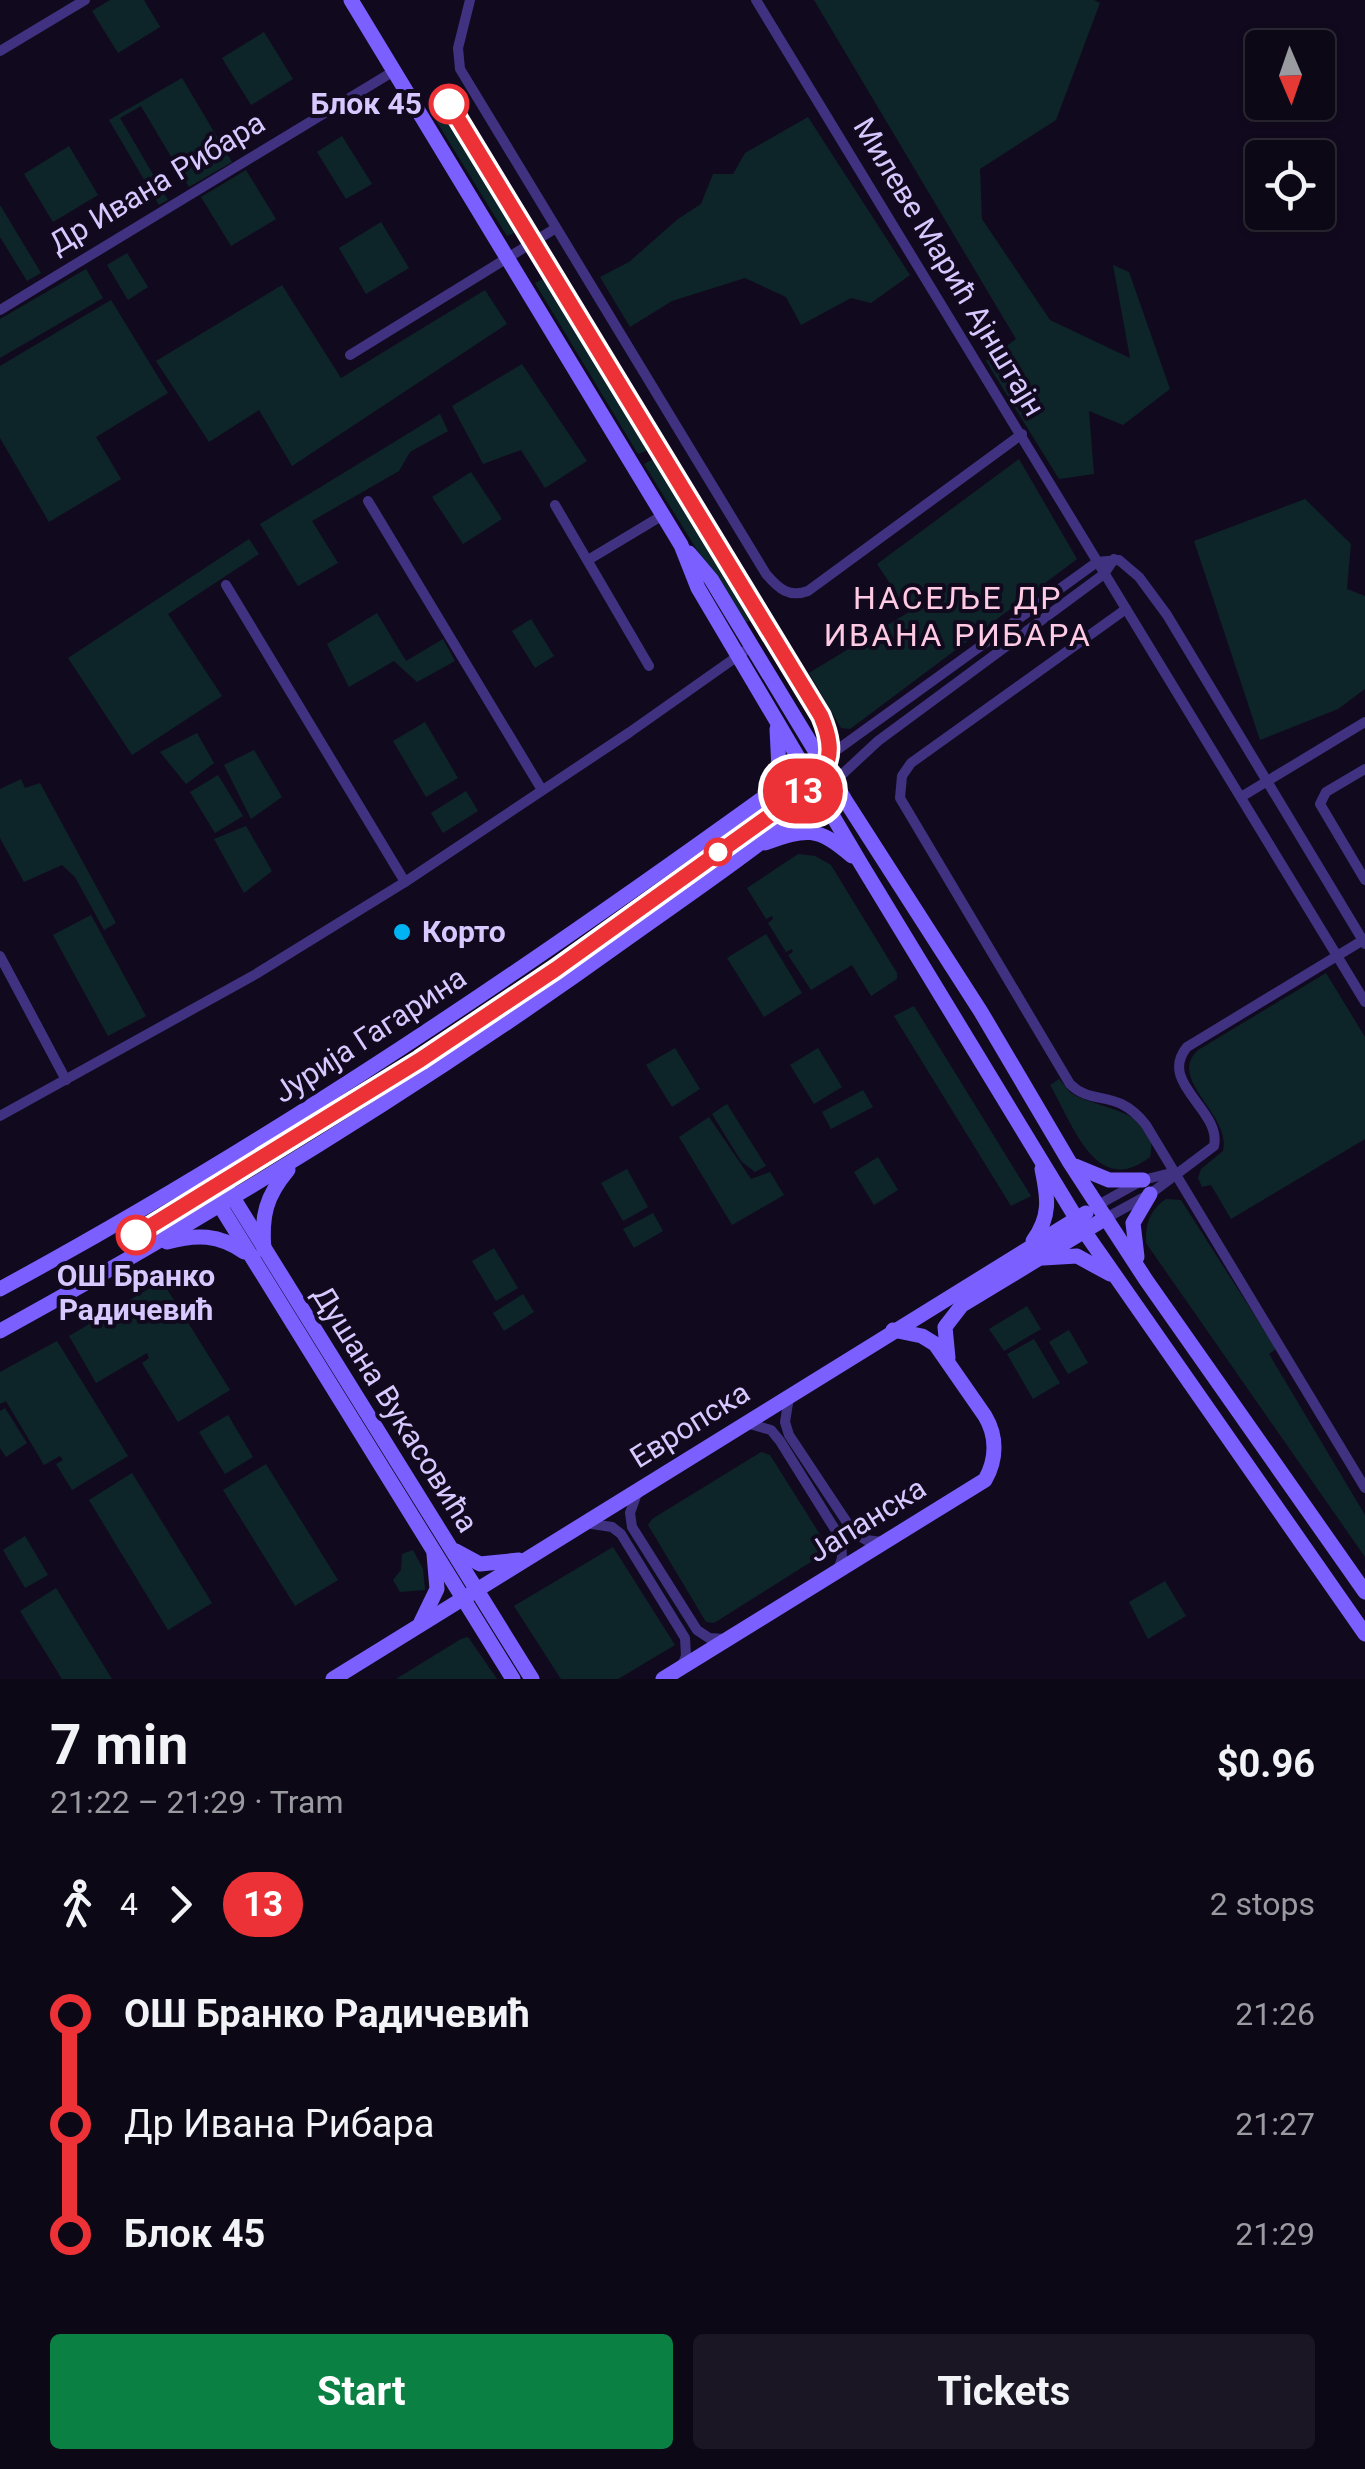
<!DOCTYPE html>
<meta charset="utf-8">
<style>
body{margin:0;font-family:Roboto,sans-serif;background:#1b1623;color:#f1f3f6;height:100vh;display:flex;flex-direction:column;font-size:38px;white-space:nowrap}
*{box-sizing:border-box;margin:0}
p{font-size:32px;color:#9a9aa1}
.icon{flex:none;width:55px;height:55px;fill:none;stroke:currentColor;stroke-width:2;stroke-linecap:round;stroke-linejoin:round}
.map{position:relative;height:1679px;overflow:hidden}
.side{display:flex;flex-direction:column;background:#0d0816;flex:1}
.side>*{flex:none}
.badge{padding:0 20px;border-radius:32px;font-size:35px;line-height:65px}
.needle{width:65px;rotate:178deg}
.buttons{position:absolute;left:1245px;top:30px;display:grid;gap:20px}
.buttons a{display:grid;place-items:center;width:90px;height:90px;border-radius:10px;background:#0d0816;box-shadow:0 2px 8px #0004,0 0 0 2px #2d2935;font-size:50px}
.map>.badge{position:absolute;translate:-50% -50%;box-shadow:0 0 0 5px #fff}
.legs{display:flex;align-items:center;gap:15px;height:110px;padding:0 50px;font-size:32px}
.legs p{margin-inline-start:auto}
.headline{display:flex;align-items:center;justify-content:space-between;height:170px;padding:0 50px}
h1{font-size:55px;font-weight:700;line-height:75px}
.cta{display:flex;gap:20px;margin-top:auto;padding:20px 50px}
.cta a{flex:1;height:115px;border-radius:10px;background:#0b8043;color:#fff;font-size:40px;font-weight:700;line-height:115px;text-align:center}
.cta a+a{background:#1b1623;color:#f1f3f6}
ul{padding:0 50px;list-style:none}
li{display:flex;align-items:center;gap:35px;height:110px;font-size:38px}
li i{display:grid;place-items:center;width:15px;height:100%;margin:0 12px;background:currentColor}
li i::after{content:'';width:25px;height:25px;margin:-12px;border:8px solid;border-radius:50%;background:#0d0816}
li p{margin-inline-start:auto}
li:first-child i{background:linear-gradient(#0000 50%,currentColor 0)}
li:last-child i{background:linear-gradient(currentColor 50%,#0000 0)}
.map>svg:first-child{display:block}
.green{fill:#0d2529}
.lines{fill:none;stroke-linecap:round;stroke-linejoin:round}
.street{stroke:#413281;stroke-width:10}
.secondary{stroke:#7c5fff;stroke-width:15}
.line-1-casing{stroke:#fff;stroke-width:22}
.line-1{stroke:#ed3237;stroke-width:15}
.stop-1-dot{fill:#fff;stroke:#ed3237;stroke-width:5}
.poi-dot{fill:#00b4f3;stroke:#110a1e;stroke-width:4}
.labels{text-anchor:middle;stroke-width:8;stroke-linejoin:round;paint-order:stroke}
.stop-label{font-size:30px;font-weight:bold;fill:#d7c8ff;stroke:#110a1e;text-anchor:end}
.street-label{font-size:30px;fill:#d7c8ff;stroke:#110a1e}
.poi-label{font-size:30px;font-weight:bold;fill:#d7c8ff;stroke:#110a1e;text-anchor:start}
.neighbourhood-label{font-size:32px;letter-spacing:2.5px;fill:#ffcae3;stroke:#110a1e}
</style>
<div class="map">
<svg width="1365" height="1679" viewBox="0 0 1365 1679">
<rect width="100%" height="100%" fill="#110a1e"/>
<g class="green">
<polygon points="110,0 144,0 160,27 118,53 92,11"/>
<polygon points="814,0 1094,0 1100,3 1056,120 980,169 982,219 1050,320 1130,358 1113,265 1129,272 1170,389 1123,425 1089,411 1094,474 1059,479 986,361 1016,339"/>
<polygon points="264,32 293,79 251,105 222,58"/>
<polygon points="182,78 232,162 189,187 141,106 120,118 168,200 159,205 109,120"/>
<polygon points="441,109 517,232 507,236 432,114"/>
<polygon points="808,117 910,275 871,303 851,298 801,325 786,297 745,278 672,301 630,327 600,277 629,262 678,219 701,204 713,174 733,174 745,153"/>
<polygon points="342,136 372,184 346,199 317,152"/>
<polygon points="69,146 98,195 53,222 24,174"/>
<polygon points="246,170 276,219 231,246 201,197"/>
<polygon points="0,205 41,273 27,281 0,237"/>
<polygon points="381,222 409,268 366,294 339,248"/>
<polygon points="127,253 148,287 128,300 107,265"/>
<polygon points="86,269 103,298 0,358 0,319"/>
<polygon points="549,276 654,448 638,454 535,283"/>
<polygon points="282,285 341,378 485,290 507,324 292,466 259,410 209,442 156,361"/>
<polygon points="111,300 168,393 96,437 121,479 49,522 0,438 0,366"/>
<polygon points="522,364 587,461 545,488 521,450 483,464 452,406"/>
<polygon points="440,414 448,431 410,452 399,471 312,521 338,563 298,586 260,524"/>
<polygon points="659,456 755,620 742,623 644,464"/>
<polygon points="1019,459 1077,559 850,729 841,728 809,673 909,612 877,564"/>
<polygon points="471,472 502,519 463,544 432,497"/>
<polygon points="1305,499 1351,544 1347,589 1365,596 1365,689 1338,709 1260,740 1194,541"/>
<polygon points="249,539 259,554 168,614 222,696 132,755 68,658"/>
<polygon points="377,613 406,661 443,639 455,661 417,682 394,661 349,687 327,644"/>
<polygon points="531,619 554,656 535,668 512,631"/>
<polygon points="425,722 458,778 426,797 393,741"/>
<polygon points="197,733 214,763 186,784 160,752"/>
<polygon points="254,750 282,797 251,819 224,765"/>
<polygon points="218,775 243,816 215,833 190,792"/>
<polygon points="21,779 25,788 40,783 116,923 104,930 75,877 62,865 24,882 0,838 0,789"/>
<polygon points="466,791 478,811 443,833 431,813"/>
<polygon points="246,826 272,871 244,893 214,839"/>
<polygon points="798,854 815,856 831,865 897,973 897,979 871,996 852,965 811,990 788,955 793,952 792,949 786,952 768,923 773,919 772,916 766,919 747,888"/>
<polygon points="91,915 146,1016 108,1036 53,935"/>
<polygon points="766,934 802,993 764,1017 727,958"/>
<path d="M1326,973L1365,1037V1139L1231,1219L1211,1185L1202,1187L1198,1178L1201,1169L1223,1151C1232,1114 1166,1080 1198,1050Z"/>
<polygon points="914,1006 1031,1196 1011,1206 894,1016"/>
<polygon points="675,1048 700,1089 672,1107 646,1065"/>
<polygon points="818,1048 842,1087 814,1104 790,1065"/>
<path d="M1059,1079C1061,1081 1068,1090 1070,1092C1092,1109 1163,1109 1150,1157C1096,1199 1073,1124 1050,1085Z"/>
<polygon points="863,1090 873,1107 831,1129 822,1112"/>
<polygon points="727,1104 766,1166 755,1172 741,1161 712,1114"/>
<polygon points="709,1117 751,1179 770,1172 784,1195 732,1225 679,1137"/>
<polygon points="878,1157 898,1190 874,1205 854,1172"/>
<polygon points="627,1169 648,1207 623,1221 601,1183"/>
<path d="M1166,1199L1181,1200L1276,1349L1269,1354L1365,1515V1557L1146,1243C1146,1223 1149,1211 1166,1199Z"/>
<polygon points="653,1213 663,1231 634,1248 623,1229"/>
<polygon points="494,1248 518,1288 496,1301 472,1261"/>
<polygon points="162,1281 230,1390 178,1422 142,1363 149,1358 147,1353 96,1383 69,1336"/>
<polygon points="523,1294 534,1312 504,1331 493,1313"/>
<polygon points="1027,1306 1041,1329 1004,1351 989,1329"/>
<polygon points="1069,1330 1088,1363 1068,1374 1049,1342"/>
<polygon points="1034,1339 1060,1383 1033,1399 1007,1354"/>
<polygon points="57,1341 128,1456 72,1490 56,1464 63,1460 60,1456 44,1465 6,1401 0,1404 0,1372"/>
<polygon points="5,1408 27,1443 6,1457 0,1448 0,1411"/>
<polygon points="228,1415 253,1457 225,1474 199,1432"/>
<polygon points="761,1452 770,1455 826,1544 825,1553 714,1623 706,1622 648,1525 652,1519"/>
<polygon points="266,1464 338,1580 295,1606 223,1490"/>
<polygon points="132,1473 212,1603 168,1630 89,1500"/>
<polygon points="25,1536 48,1575 25,1588 3,1550"/>
<polygon points="613,1547 675,1645 618,1679 561,1679 514,1606"/>
<polygon points="413,1550 423,1569 425,1590 400,1592 393,1580 401,1570 402,1554"/>
<polygon points="1165,1581 1186,1616 1148,1639 1129,1602"/>
<polygon points="56,1588 112,1679 62,1679 20,1611"/>
<polygon points="468,1637 497,1679 396,1679 461,1639"/>
</g>
<g class="lines">
<g class="street">
<path d="M470,0L458,48L460,69L766,574C779,589 789,598 808,591L1022,434"/>
<polyline points="756,0 1365,1002"/>
<polyline points="0,51 85,0"/>
<polyline points="0,310 394,71"/>
<polyline points="350,355 556,228"/>
<polyline points="368,501 542,790"/>
<polyline points="555,505 649,666"/>
<polyline points="588,560 663,515"/>
<polyline points="226,585 405,882"/>
<path d="M1126,609L911,763L902,776L900,798L1070,1084C1093,1107 1116,1087 1146,1125L1365,1488"/>
<polyline points="823,760 1097,562 1119,560 1139,577 1167,615 1365,944"/>
<polyline points="1365,769 1326,792 1320,804 1365,880"/>
<polyline points="835,781 878,741 1104,574 1114,559"/>
<polyline points="1241,797 1365,722"/>
<polyline points="0,956 66,1080"/>
<polyline points="0,1116 256,974 405,882 630,732 752,646"/>
<polyline points="1098,1205 1143,1180 1175,1172"/>
<path d="M1106,1218L1150,1194L1214,1146C1222,1110 1157,1083 1187,1047L1365,939"/>
<polyline points="789,1397 785,1422 789,1435 854,1533 866,1540 882,1542"/>
<polyline points="746,1423 771,1430 780,1441 841,1539 842,1558 838,1570"/>
<polyline points="637,1493 630,1513 632,1527 697,1630 709,1638 725,1639"/>
<polyline points="585,1523 612,1527 621,1534 685,1638 686,1656 681,1668"/>
</g>
<g class="secondary">
<polyline points="351,0 681,545 698,588 861,864 1084,1231 1365,1634"/>
<polyline points="689,553 711,579 845,800 981,1012 1070,1163 1146,1280 1365,1592"/>
<polyline points="765,792 779,768 777,729"/>
<path d="M765,843C807,828 817,826 852,856"/>
<polyline points="1075,1166 1109,1180 1143,1180"/>
<polyline points="214,1167 532,1679"/>
<polyline points="201,1175 513,1679"/>
<path d="M1033,1241C1051,1216 1048,1198 1042,1169"/>
<path d="M167,1242C196,1234 219,1234 244,1252"/>
<path d="M264,1250C261,1216 266,1196 288,1170"/>
<polyline points="1137,1257 1133,1223 1150,1194"/>
<polyline points="1043,1258 1077,1256 1110,1274"/>
<path d="M0,1289C275,1140 532,965 785,782L812,766"/>
<path d="M0,1331C216,1212 427,1083 628,938C695,890 766,843 827,788"/>
<polyline points="948,1358 945,1327 962,1305 1106,1218"/>
<polyline points="456,1551 480,1564 519,1560"/>
<polyline points="421,1622 437,1589 434,1554"/>
<polyline points="333,1679 1086,1213"/>
<path d="M663,1679L985,1480C997,1459 997,1436 985,1416L935,1344L922,1336L893,1330"/>
</g>
</g>
<g class="lines">
<g class="line-1-casing">
<path id="line-1" d="M136,1235L420,1060L556,969L793,799C827,773 839,759 821,716L449,104"/>
</g>
<use href="#line-1" class="line-1"/>
</g>
<g class="stop-1-dot">
<circle cx="449" cy="104" r="18"/>
<circle cx="718" cy="852" r="12"/>
<circle cx="136" cy="1235" r="18"/>
</g>
<circle class="poi-dot" cx="402" cy="932" r="10"/>
<g class="labels">
<g class="stop-label">
<text x="422" y="114">Блок 45</text>
<text x="136" y="1286" text-anchor="middle">ОШ Бранко<tspan x="136" dy="34">Радичевић</tspan></text>
</g>
<g class="street-label">
<text transform="translate(157 183) rotate(-31)" y="10">Др Ивана Рибара</text>
<text transform="translate(949 267) rotate(59)" y="10">Милеве Марић Ајнштајн</text>
<text transform="translate(370 1035) rotate(-33)" y="10">Јурија Гагарина</text>
<text transform="translate(395 1409) rotate(58)" y="10">Душана Вукасовића</text>
<text transform="translate(690 1425) rotate(-32)" y="10">Европска</text>
<text transform="translate(867 1520) rotate(-32)" y="10">Јапанска</text>
</g>
<g class="poi-label">
<text x="422" y="942">Корто</text>
</g>
<g class="neighbourhood-label">
<text x="958" y="609">НАСЕЉЕ ДР<tspan x="958" dy="37">ИВАНА РИБАРА</tspan></text>
</g>
</g>
</svg>
<div class="buttons">
<a><svg class="needle" viewBox="-14 -14 28 28"><path d="M0-13l5 13h-10z" fill="#e53935"/><path d="M0 13l5-13h-10z" fill="#9a9aa1"/></svg></a>
<a><svg class="icon" aria-label="locate" viewBox="0 0 24 24"><circle cx="12" cy="12" r="6"/><path d="M12 2v4M12 18v4M2 12h4M18 12h4"/></svg></a>
</div>
<b class="badge" style="left:803px;top:791px;background:#ed3237;color:#fff">13</b>
</div>
<section class="side">
<div class="headline"><div><h1>7 min</h1><p>21:22 – 21:29 · Tram</p></div><b>$0.96</b></div>
<div class="legs"><svg class="icon" aria-label="walk" viewBox="0 0 24 24"><circle cx="13" cy="4" r="2"/><path d="M13 8l-2 6 4 7M11 14l-3 7M7 12l3-4h3l4 4"/></svg>4<svg class="icon" aria-label="forward" viewBox="0 0 24 24"><path d="M9 5l7 7-7 7"/></svg><b class="badge" style="background:#ed3237;color:#fff">13</b><p>2 stops</p></div>
<ul>
<li><i style="color:#ed3237"></i><b>ОШ Бранко Радичевић</b><p>21:26</p></li>
<li><i style="color:#ed3237"></i><span>Др Ивана Рибара</span><p>21:27</p></li>
<li><i style="color:#ed3237"></i><b>Блок 45</b><p>21:29</p></li>
</ul>
<div class="cta"><a>Start</a><a>Tickets</a></div>
</section>
